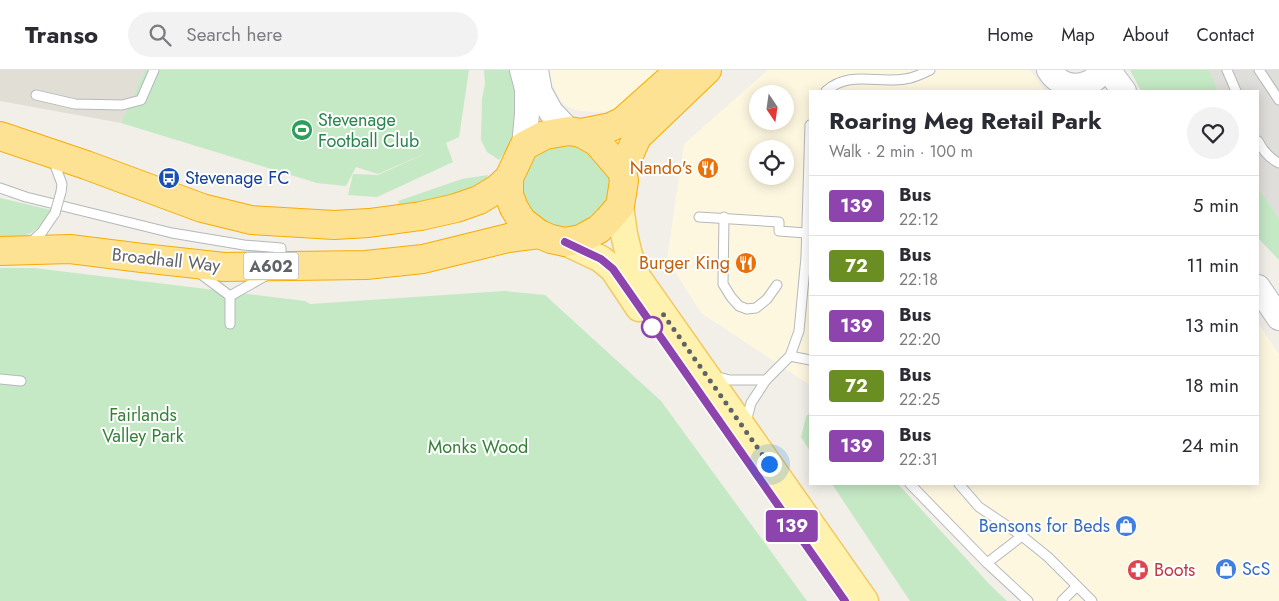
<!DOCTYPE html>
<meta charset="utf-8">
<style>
body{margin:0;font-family:Jost,sans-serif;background:#f2f2f3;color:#2b2b33;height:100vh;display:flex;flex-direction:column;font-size:19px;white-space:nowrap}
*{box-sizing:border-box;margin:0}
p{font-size:16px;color:#7c7c81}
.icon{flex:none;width:28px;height:28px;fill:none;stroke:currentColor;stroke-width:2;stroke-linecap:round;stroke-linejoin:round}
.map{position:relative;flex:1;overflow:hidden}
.panel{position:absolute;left:809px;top:20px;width:450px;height:395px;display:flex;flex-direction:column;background:#fff;border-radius:0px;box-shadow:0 2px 12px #0003}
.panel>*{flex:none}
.badge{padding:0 10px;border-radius:4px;font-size:18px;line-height:32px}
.needle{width:32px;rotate:167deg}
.controls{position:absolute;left:749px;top:15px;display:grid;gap:10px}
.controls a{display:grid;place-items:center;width:45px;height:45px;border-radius:50%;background:#fff;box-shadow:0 2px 12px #0003;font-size:25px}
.you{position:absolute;width:25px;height:25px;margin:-12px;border:4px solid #fff;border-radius:50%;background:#1a73e8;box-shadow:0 0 0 8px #1a73e833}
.map>.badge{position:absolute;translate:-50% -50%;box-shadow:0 0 0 2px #fff}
.round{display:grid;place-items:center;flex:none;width:52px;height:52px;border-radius:26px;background:#f2f2f3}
.overview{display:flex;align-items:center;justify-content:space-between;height:85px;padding:0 20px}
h1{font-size:24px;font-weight:700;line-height:38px}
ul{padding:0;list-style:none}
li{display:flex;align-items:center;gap:15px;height:60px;padding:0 20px;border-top:1px solid #e1e1e2}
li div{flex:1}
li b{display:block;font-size:19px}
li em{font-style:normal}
li .badge{min-width:55px;font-weight:700;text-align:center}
header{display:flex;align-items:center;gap:30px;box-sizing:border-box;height:70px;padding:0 25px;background:#fff;border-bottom:1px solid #e1e1e2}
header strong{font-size:24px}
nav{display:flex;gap:28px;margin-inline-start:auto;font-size:18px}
.search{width:350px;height:45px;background:#f2f2f3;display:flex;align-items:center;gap:12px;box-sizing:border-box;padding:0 18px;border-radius:28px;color:#7c7c81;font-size:19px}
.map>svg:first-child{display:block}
.commercial{fill:#fef7e0;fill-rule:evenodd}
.industrial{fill:#e0deda}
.education{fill:#e1ded6}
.green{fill:#c5e8c5}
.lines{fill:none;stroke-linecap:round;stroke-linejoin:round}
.lane-casing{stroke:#b5b8bc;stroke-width:11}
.secondary-casing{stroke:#b6babf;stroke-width:26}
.primary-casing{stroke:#f2c960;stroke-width:29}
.highway-casing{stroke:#f9ab00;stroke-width:30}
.lane{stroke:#fff;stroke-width:9}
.secondary{stroke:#fff;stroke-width:24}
.primary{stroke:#fff2af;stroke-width:26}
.highway{stroke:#fde293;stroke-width:28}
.lane-bridge-casing{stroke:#b5b8bc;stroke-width:11;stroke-linecap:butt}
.lane-bridge{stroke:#fff;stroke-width:9}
.line-casing{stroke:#fff;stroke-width:11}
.line{stroke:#8e44ad;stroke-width:8}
.walk{stroke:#5f6368;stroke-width:5;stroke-dasharray:0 9}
.stop-dot{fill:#fff;stroke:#8e44ad;stroke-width:2.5}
.labels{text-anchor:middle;stroke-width:4;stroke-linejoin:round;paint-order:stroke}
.shield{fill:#fff;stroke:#8f9295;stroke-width:1}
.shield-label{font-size:16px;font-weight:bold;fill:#5f6368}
.leisure-label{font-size:18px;fill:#27864d;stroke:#fff;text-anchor:start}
.food-label{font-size:18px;fill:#c56008;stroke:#fff;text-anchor:end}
.transit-label{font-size:18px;fill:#164399;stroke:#fff;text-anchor:start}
.street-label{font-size:18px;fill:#5f6368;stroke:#fff}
.park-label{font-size:18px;fill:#348238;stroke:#fff}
.shop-label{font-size:18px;fill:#366cbe;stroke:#fff;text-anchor:end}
.health-label{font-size:18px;fill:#be3a42;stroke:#fff;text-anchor:start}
</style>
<header>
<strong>Transo</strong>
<div class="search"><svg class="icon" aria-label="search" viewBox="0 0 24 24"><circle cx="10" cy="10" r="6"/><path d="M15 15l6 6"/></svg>Search here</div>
<nav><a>Home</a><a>Map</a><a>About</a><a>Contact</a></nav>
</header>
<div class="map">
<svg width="1279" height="531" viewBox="0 0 1279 531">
<rect width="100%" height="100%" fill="#f1efe8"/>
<g class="commercial">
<polygon points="549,0 665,0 622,36 609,41 593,42 580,41 568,37 560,30 552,13"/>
<path d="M768,0H1030L1045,21H810V315L701,243L667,189L684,74ZM758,24H785V51H758ZM758,79H785V106H758Z"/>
<polygon points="1258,253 1279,284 1279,531 1027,531 914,414 1258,414"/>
</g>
<polygon class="industrial" points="1209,0 1279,0 1279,148 1260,121 1258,116 1258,21 1218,21"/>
<polygon class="education" points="0,0 145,0 121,53 0,31"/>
<g class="green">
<polygon points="145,0 469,0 459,67 446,73 453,92 377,127 348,125 353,104 378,105 435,79 378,104 356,97 346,116 317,113 121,53"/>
<polygon points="484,0 518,0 521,45 510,76 499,90 487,82 481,70 482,29 485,14"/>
<polygon points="1130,0 1209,0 1218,21 1141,21"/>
<polygon points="569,70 602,89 610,106 610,125 603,143 571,161 535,151 519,118 533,83"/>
<polygon points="488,105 485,116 402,141 398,131 462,109"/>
<polygon points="1258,116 1260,121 1279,148 1279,190 1258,168"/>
<path d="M0,128L51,140C41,163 23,168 0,172Z"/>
<polygon points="0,198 34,198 305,231 310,234 504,221 545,225 661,331 807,531 0,531"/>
<polygon points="810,342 810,381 801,367 806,347"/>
<polygon points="832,414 898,414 991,516 1007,531 910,531"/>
</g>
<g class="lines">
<g class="lane-casing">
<g id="lane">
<polyline points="1227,0 1236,21"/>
<polyline points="1259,0 1279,30"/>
<path d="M826,21C850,0 877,14 905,9C913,8 922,4 930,0"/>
<polyline points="36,25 75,34 122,35 141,30 154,0"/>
<path d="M1258,71C1263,81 1269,88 1279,93"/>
<polyline points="53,90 62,114 61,122"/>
<polyline points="0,118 26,127 172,163 244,175 281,178 281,193"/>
<polyline points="699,147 779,152 779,161 806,163"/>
<polyline points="724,147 723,214 731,227 739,236 747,239 756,238 767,229 777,215"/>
<polyline points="30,173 42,162 55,143"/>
<polyline points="198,202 230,226 267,205"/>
<polyline points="230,254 230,226"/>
<polyline points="790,286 810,290"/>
<polyline points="714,306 730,310 766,310"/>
<polyline points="0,309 21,311"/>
<polyline points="747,354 747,348 751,333 766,310 790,286 799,261 806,187 810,55"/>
<polyline points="910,414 987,493 1028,531"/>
<polyline points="959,414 979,437 1022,466 1048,487 1092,531"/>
<polyline points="987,493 1022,466"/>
<polyline points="1062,531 1077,516"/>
</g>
</g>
<g class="secondary-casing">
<g id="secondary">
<polyline points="522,0 527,19 527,44 524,76"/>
<polyline points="536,0 540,22 551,42 569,61"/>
<path d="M1049,0C1051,3 1054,7 1057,9C1071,21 1094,16 1102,0"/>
<polyline points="1106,0 1112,5 1124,21"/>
<polyline points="1258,217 1279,248"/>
</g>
</g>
<g class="primary-casing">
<g id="primary">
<polyline points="620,136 624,164 629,185 638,208 865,531"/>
<polyline points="565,172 601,189 613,199 639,238"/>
</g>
</g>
<g class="highway-casing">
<g id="highway">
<polygon points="569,61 581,63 597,72 622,101 624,111 620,136 608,150 599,159 588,165 581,169 565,172 551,169 539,164 522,151 514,138 509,125 509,108 524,76 545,65"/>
<polyline points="581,63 611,57 623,51 680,0"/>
<polyline points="0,66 86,95 202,138 251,150 334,155 369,153 421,146 456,138 479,130 497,119 509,108"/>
<polyline points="622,101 637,67 707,0"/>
<polyline points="0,181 70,179 142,188 224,197 366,195 423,189 508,168 539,164"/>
</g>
</g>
<use href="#lane" class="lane"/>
<use href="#secondary" class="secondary"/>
<use href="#primary" class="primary"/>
<use href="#highway" class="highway"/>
<g class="lane-bridge-casing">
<polyline id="lane-bridge" points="55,143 61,122"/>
</g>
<use href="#lane-bridge" class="lane-bridge"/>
</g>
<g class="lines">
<g class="line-casing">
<polyline id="line" points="565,172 601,189 613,199 845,531"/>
</g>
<use href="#line" class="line"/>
<polyline class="walk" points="652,257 663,244 769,394"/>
</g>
<defs>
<g id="stadium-disc" transform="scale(1.125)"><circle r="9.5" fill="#2e9e5b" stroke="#fff"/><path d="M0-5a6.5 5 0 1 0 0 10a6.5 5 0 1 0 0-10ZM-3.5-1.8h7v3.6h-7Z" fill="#fff"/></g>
<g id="restaurant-disc" transform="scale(1.125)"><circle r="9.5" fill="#e8710a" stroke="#fff"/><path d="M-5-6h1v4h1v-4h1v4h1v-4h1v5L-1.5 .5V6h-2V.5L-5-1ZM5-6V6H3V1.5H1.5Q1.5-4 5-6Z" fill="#fff"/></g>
<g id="bus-disc" transform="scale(1.125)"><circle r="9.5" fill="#1a4fb4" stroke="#fff"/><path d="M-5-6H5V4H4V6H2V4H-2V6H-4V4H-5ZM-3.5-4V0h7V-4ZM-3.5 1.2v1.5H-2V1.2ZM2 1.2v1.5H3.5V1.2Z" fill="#fff"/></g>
<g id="shop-disc" transform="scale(1.125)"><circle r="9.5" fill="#3f7fe0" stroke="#fff"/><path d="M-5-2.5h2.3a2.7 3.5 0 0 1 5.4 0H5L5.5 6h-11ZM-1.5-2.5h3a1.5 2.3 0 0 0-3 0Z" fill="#fff"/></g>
<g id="pharmacy-disc" transform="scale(1.125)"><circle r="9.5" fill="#e0444e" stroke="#fff"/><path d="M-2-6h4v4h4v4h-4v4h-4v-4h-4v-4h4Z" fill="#fff"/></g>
</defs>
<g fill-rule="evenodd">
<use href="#stadium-disc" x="302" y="60"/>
<use href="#restaurant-disc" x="708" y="98"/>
<use href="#bus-disc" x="169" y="108"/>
<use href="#restaurant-disc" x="746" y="193"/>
<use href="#shop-disc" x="1126" y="456"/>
<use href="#shop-disc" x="1226" y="499"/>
<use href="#pharmacy-disc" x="1138" y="500"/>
</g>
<circle class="stop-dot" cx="652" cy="257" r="10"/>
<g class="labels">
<rect class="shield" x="243.5" y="182.5" width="55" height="27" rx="4"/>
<g class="shield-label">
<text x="271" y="202">A602</text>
</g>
<g class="leisure-label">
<text x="318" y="56">Stevenage<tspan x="318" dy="21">Football Club</tspan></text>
</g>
<g class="food-label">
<text x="692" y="104">Nando's</text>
<text x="730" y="199">Burger King</text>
</g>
<g class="transit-label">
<text x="185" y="114">Stevenage FC</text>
</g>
<g class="street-label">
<text transform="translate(166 190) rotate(6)" y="6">Broadhall Way</text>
</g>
<g class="park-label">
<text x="143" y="351">Fairlands<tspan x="143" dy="21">Valley Park</tspan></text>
<text x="478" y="383">Monks Wood</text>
</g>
<g class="shop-label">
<text x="1110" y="462">Bensons for Beds</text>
<text x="1242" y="505" text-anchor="start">ScS</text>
</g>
<g class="health-label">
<text x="1154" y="506">Boots</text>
</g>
</g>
</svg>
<div class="controls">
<a><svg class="needle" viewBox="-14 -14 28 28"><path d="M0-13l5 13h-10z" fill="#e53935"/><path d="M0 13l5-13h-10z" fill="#7c7c81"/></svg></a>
<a><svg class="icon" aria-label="locate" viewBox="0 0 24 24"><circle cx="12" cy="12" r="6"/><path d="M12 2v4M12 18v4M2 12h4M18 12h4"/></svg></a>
</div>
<div class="you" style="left:769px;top:394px"></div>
<b class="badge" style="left:792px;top:456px;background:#8e44ad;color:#fff">139</b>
<section class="panel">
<div class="overview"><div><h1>Roaring Meg Retail Park</h1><p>Walk · 2 min · 100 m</p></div><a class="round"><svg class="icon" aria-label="heart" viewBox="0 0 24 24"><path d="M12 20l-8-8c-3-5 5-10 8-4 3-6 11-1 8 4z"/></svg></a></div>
<ul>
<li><span class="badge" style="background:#8e44ad;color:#fff">139</span><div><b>Bus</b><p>22:12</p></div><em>5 min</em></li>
<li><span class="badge" style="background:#6b8e23;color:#fff">72</span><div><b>Bus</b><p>22:18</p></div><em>11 min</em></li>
<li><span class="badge" style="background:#8e44ad;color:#fff">139</span><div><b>Bus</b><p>22:20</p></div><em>13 min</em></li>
<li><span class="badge" style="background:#6b8e23;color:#fff">72</span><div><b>Bus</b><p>22:25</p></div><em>18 min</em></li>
<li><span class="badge" style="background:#8e44ad;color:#fff">139</span><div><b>Bus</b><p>22:31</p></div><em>24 min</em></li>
</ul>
</section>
</div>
